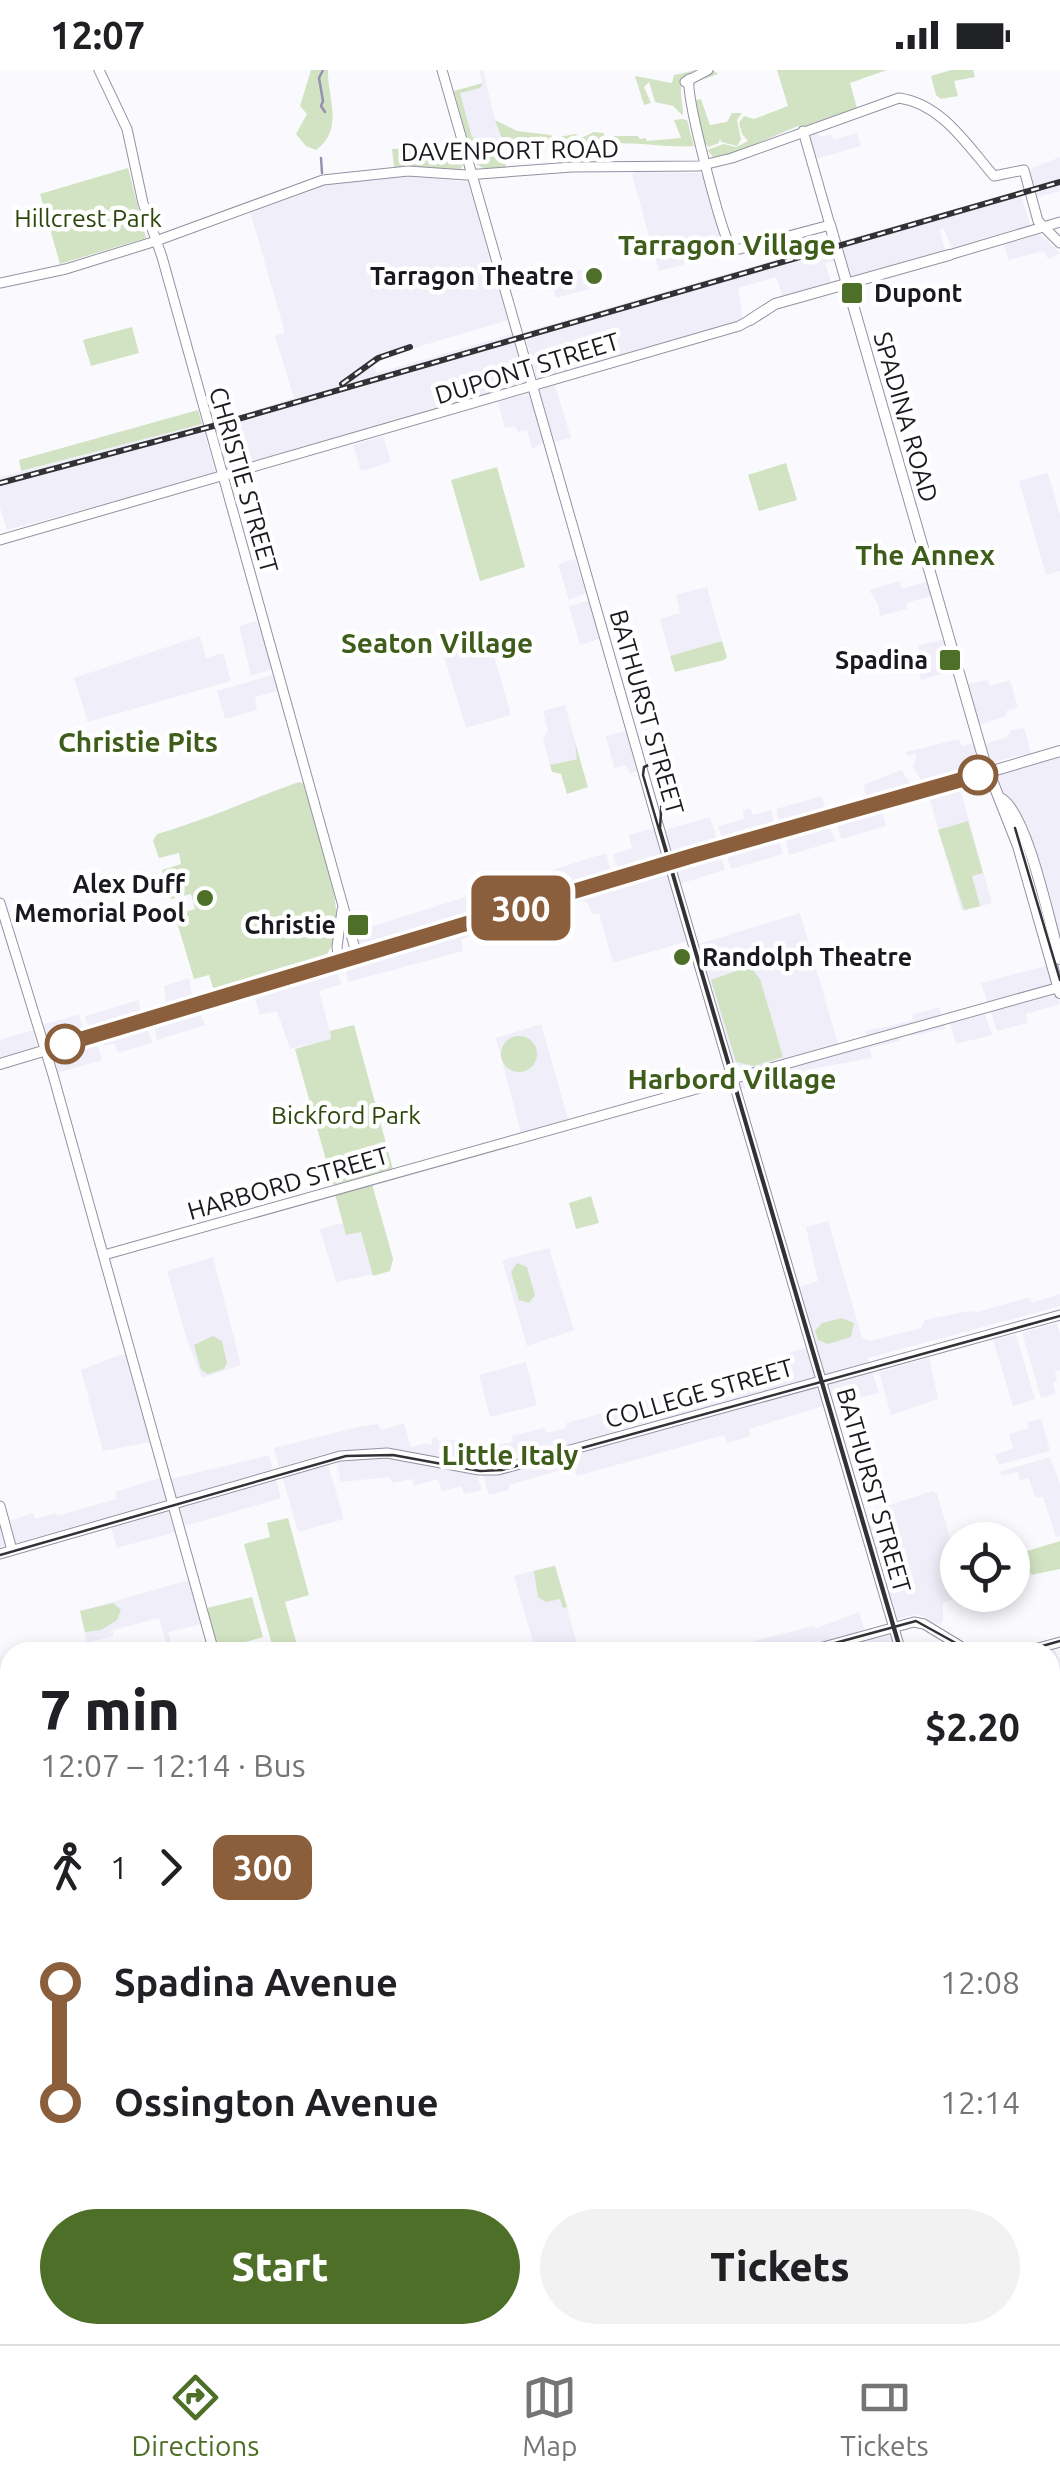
<!DOCTYPE html>
<meta charset="utf-8">
<style>
body{margin:0;font-family:Ubuntu,sans-serif;background:#f2f2f2;color:#202124;height:100vh;display:flex;flex-direction:column;font-size:38px;white-space:nowrap}
*{box-sizing:border-box;margin:0}
p{font-size:32px;color:#757577}
.icon{flex:none;width:55px;height:55px;fill:none;stroke:currentColor;stroke-width:2;stroke-linecap:round;stroke-linejoin:round}
.map{position:relative;flex:1;overflow:hidden}
.panel{position:absolute;left:0px;top:1572px;width:1060px;height:702px;display:flex;flex-direction:column;background:#fff;border-radius:30px 30px 0 0;box-shadow:0 5px 15px #0003}
.panel>*{flex:none}
.badge{padding:0 20px;border-radius:15px;font-size:35px;line-height:65px}
.controls{position:absolute;left:940px;top:1452px;display:grid;gap:20px}
.controls a{display:grid;place-items:center;width:90px;height:90px;border-radius:50%;background:#fff;box-shadow:0 5px 15px #0003;font-size:50px}
.map>.badge{position:absolute;translate:-50% -50%;box-shadow:0 0 0 5px #fff}
.legs{display:flex;align-items:center;gap:15px;height:110px;padding:0 40px;font-size:32px}
.legs p{margin-inline-start:auto}
.overview{display:flex;align-items:center;justify-content:space-between;height:170px;padding:0 40px}
h1{font-size:55px;font-weight:800;line-height:75px}
.cta{display:flex;gap:20px;margin-top:auto;padding:20px 40px}
.cta a{flex:1;height:115px;border-radius:60px;background:#4e6f27;color:#fff;font-size:40px;font-weight:800;line-height:115px;text-align:center}
.cta a+a{background:#f2f2f2;color:#202124}
ul{padding:0 40px;list-style:none}
li{display:flex;align-items:center;gap:35px;height:120px;font-size:38px}
li i{display:grid;place-items:center;width:15px;height:100%;margin:0 12px;background:currentColor}
li i::after{content:'';width:25px;height:25px;margin:-12px;border:8px solid;border-radius:50%;background:#fff}
li p{margin-inline-start:auto}
li:first-child i{background:linear-gradient(#0000 50%,currentColor 0)}
li:last-child i{background:linear-gradient(currentColor 50%,#0000 0)}
.status{display:flex;justify-content:space-between;align-items:center;height:70px;padding:0 50px;background:#fff;direction:ltr}
.status svg{height:28px;fill:currentColor}
.dock{display:flex;justify-content:space-around;align-items:center;height:140px;border-top:2px solid #e0e0e0;background:#fff;font-size:28px;color:#757577}
.dock a{display:grid;justify-items:center;gap:5px}
.dock .active{color:#4e6f27}
.map>svg:first-child{display:block}
.built{fill:#f0eef9}
.green{fill:#d2e3c3}
.lines{fill:none;stroke-linecap:round;stroke-linejoin:round}
.stream{stroke:#9791b1;stroke-width:2.5}
.secondary-casing{stroke:#9491a3;stroke-width:11}
.primary-casing{stroke:#9491a3;stroke-width:12}
.secondary{stroke:#fff;stroke-width:9}
.primary{stroke:#fff;stroke-width:10}
.tram{stroke:#323136;stroke-width:2.5}
.rail-casing{stroke:#323136;stroke-width:6}
.rail{stroke:#fff;stroke-width:2.5;stroke-dasharray:8;stroke-linecap:butt}
.secondary-bridge-casing{stroke:#9491a3;stroke-width:11;stroke-linecap:butt}
.secondary-bridge{stroke:#fff;stroke-width:9}
.line-1-casing{stroke:#fff;stroke-width:22}
.line-1{stroke:#8b5e3c;stroke-width:15}
.poi-dot{fill:#4e6f27;stroke:#fff;stroke-width:4}
.stop-1-dot{fill:#fff;stroke:#8b5e3c;stroke-width:5}
.labels{text-anchor:middle;stroke-width:9;stroke-linejoin:round;paint-order:stroke}
.street-label{font-size:25px;fill:#1a191f;stroke:#fff}
.park-label{font-size:25px;fill:#2e470c;stroke:#fff}
.poi-label{font-size:25px;font-weight:bold;fill:#1a191f;stroke:#fff;text-anchor:end}
.neighbourhood-label{font-size:28px;font-weight:bold;fill:#3f5d1a;stroke:#fff}
</style>
<div class="status"><b>12:07</b><svg viewBox="0 0 49 12"><path d="M0 12V9h3v3zM5 12V6h3v6zM10 12V3h3v9zM15 12V0h3v12zM26 1h20v11H26zM47 4h2v5h-2z"/></svg></div>
<div class="map">
<svg width="1060" height="2274" viewBox="0 0 1060 2274">
<rect width="100%" height="100%" fill="#fafafe"/>
<g class="built">
<polygon points="480,1 483,1 506,93 478,87 459,20 482,13"/>
<polygon points="817,59 820,67 831,64 834,70 857,63 861,76 815,89 807,64"/>
<polygon points="1060,87 1060,121 1037,127 1030,106 1032,98"/>
<polygon points="635,102 697,103 703,106 722,175 691,183 683,195 659,201 632,105"/>
<polygon points="406,106 468,112 508,250 391,285 374,295 377,303 512,264 525,312 226,399 213,353 294,328 275,266 285,263 250,141 325,115"/>
<polygon points="1020,121 1030,155 952,178 943,158 940,160 945,181 851,207 841,171"/>
<polygon points="1040,164 1060,183 1048,189 1044,181 1008,190 1004,174"/>
<polygon points="830,174 835,191 825,193 831,212 783,227 776,207 738,218 743,247 738,251 537,310 524,262"/>
<polygon points="599,194 603,215 556,228 551,210"/>
<polygon points="555,315 571,368 554,372 539,320"/>
<polygon points="529,323 544,373 532,379 527,360 518,362 515,356 505,358 498,332"/>
<polygon points="202,354 216,404 7,460 0,438 0,407"/>
<polygon points="383,366 391,392 361,401 353,375"/>
<polygon points="1048,403 1060,445 1060,501 1046,505 1019,411"/>
<polygon points="575,489 586,523 569,530 558,494"/>
<polygon points="899,511 902,519 927,511 931,526 906,533 907,539 880,546 878,534 869,520"/>
<polygon points="707,517 722,571 670,586 660,549 680,543 676,525"/>
<polygon points="586,531 590,533 599,569 580,575 569,536"/>
<polygon points="255,551 259,552 272,599 251,606 239,556"/>
<polygon points="487,562 511,645 466,658 441,576"/>
<polygon points="200,566 206,588 223,583 231,611 88,652 74,608"/>
<polygon points="943,570 952,601 921,610 919,603 925,600 918,575"/>
<polygon points="272,605 278,621 255,627 257,640 225,649 217,621"/>
<polygon points="988,610 990,616 1010,610 1018,638 1006,641 1007,646 979,655 967,614"/>
<polygon points="565,635 580,688 550,695 543,669 548,661 543,641"/>
<polygon points="1024,658 1031,683 990,693 985,674 1007,667 1012,660"/>
<polygon points="626,661 637,701 630,705 626,695 614,698 606,666"/>
<polygon points="959,669 962,676 973,673 980,698 924,715 912,696 915,694 916,684 908,686 906,682"/>
<polygon points="1060,684 1060,882 1024,760 993,704"/>
<polygon points="902,700 912,717 868,730 863,715"/>
<polygon points="959,715 992,833 964,841 961,839 929,726 930,723"/>
<polygon points="822,726 826,742 780,754 776,739"/>
<polygon points="750,738 753,745 771,740 775,757 723,772 718,756 744,749 743,740"/>
<polygon points="881,738 886,756 841,769 836,750"/>
<polygon points="710,747 718,773 673,786 665,760"/>
<polygon points="828,753 835,771 789,785 784,765"/>
<polygon points="654,758 662,790 619,803 613,784 632,778 629,765"/>
<polygon points="778,767 783,784 731,799 726,782"/>
<polygon points="606,783 615,816 720,784 725,800 676,815 692,870 613,893 599,843 592,845 588,833 583,831 545,842 548,853 537,857 534,848 518,852 495,860 497,871 482,875 478,864 461,869 463,881 348,912 344,894 361,889 354,862"/>
<polygon points="800,843 838,974 736,1002 699,874"/>
<polygon points="1049,895 1060,934 1026,944 1028,953 997,961 981,913"/>
<polygon points="335,898 342,914 319,921 332,969 290,979 277,941 260,945 254,924"/>
<polygon points="189,908 193,931 167,939 164,916"/>
<polygon points="139,930 141,947 90,962 85,946"/>
<polygon points="939,937 945,959 900,968 900,971 870,978 872,988 817,998 740,1019 738,1011 868,973 865,961 906,952 913,950 912,945"/>
<polygon points="199,940 205,955 157,970 154,953"/>
<polygon points="79,944 84,964 47,973 42,955"/>
<polygon points="985,944 992,965 956,974 950,954"/>
<polygon points="541,954 568,1049 521,1063 496,968"/>
<polygon points="147,956 152,973 118,983 114,973 104,976 103,969"/>
<polygon points="33,960 37,978 0,989 0,970"/>
<polygon points="96,971 102,990 57,1003 53,984"/>
<polygon points="828,1151 862,1267 870,1271 921,1258 925,1250 968,1241 977,1242 1030,1227 1032,1233 1060,1224 1060,1236 868,1288 879,1323 823,1336 749,1359 750,1366 727,1373 724,1365 577,1406 573,1397 509,1415 509,1420 489,1425 475,1378 513,1372 512,1366 544,1358 546,1363 566,1358 566,1353 603,1343 603,1341 680,1321 702,1312 707,1324 729,1318 777,1299 786,1292 785,1284 805,1278 817,1280 799,1217 818,1211 806,1157"/>
<polygon points="340,1153 344,1155 346,1164 384,1155 393,1189 390,1201 336,1212 320,1159"/>
<polygon points="549,1178 574,1260 527,1276 502,1190"/>
<polygon points="213,1187 241,1295 202,1308 188,1273 167,1201"/>
<polygon points="1057,1253 1060,1265 1060,1300 1055,1302 1057,1311 1053,1313 1056,1324 1041,1328 1022,1263"/>
<polygon points="1016,1265 1035,1329 1013,1336 993,1270"/>
<polygon points="120,1285 126,1285 150,1372 103,1381 81,1300"/>
<polygon points="929,1288 938,1329 891,1345 879,1302"/>
<polygon points="526,1292 537,1335 490,1347 479,1305"/>
<polygon points="1041,1349 1050,1381 999,1395 995,1385 1013,1378 1009,1364 1029,1358 1028,1352"/>
<polygon points="404,1353 411,1377 427,1373 432,1375 431,1368 437,1367 439,1371 464,1369 482,1420 464,1424 461,1416 442,1421 438,1409 414,1416 412,1409 392,1413 390,1407 340,1412 336,1381 279,1397 274,1378 358,1357 378,1354 381,1360"/>
<polygon points="269,1385 281,1428 185,1456 171,1409"/>
<polygon points="1050,1387 1060,1414 1060,1466 1056,1467 1043,1427 1035,1427 1029,1408 1020,1410 1018,1402 1002,1406 1000,1402"/>
<polygon points="328,1395 344,1449 298,1462 283,1408"/>
<polygon points="160,1408 166,1430 0,1478 0,1454 33,1443 35,1449 56,1443 57,1446 116,1429 115,1422"/>
<polygon points="932,1421 937,1424 957,1491 958,1525 963,1525 943,1533 943,1551 939,1555 918,1544 896,1549 866,1443"/>
<polygon points="168,1440 175,1462 117,1478 111,1457"/>
<polygon points="555,1495 579,1581 575,1582 536,1582 514,1506"/>
<polygon points="189,1510 202,1554 168,1562 172,1578 167,1576 159,1548 113,1560 113,1566 87,1573 80,1541"/>
<polygon points="859,1542 868,1570 890,1565 895,1582 870,1582 868,1577 847,1582 747,1582 745,1573 813,1556 817,1558"/>
<polygon points="1055,1580 1060,1596 1060,1675 1050,1678 1050,1582 1045,1582"/>
<polygon points="5,2046 10,2064 10,2127 0,2130 0,2048"/>
<polygon points="1060,2225 1060,2274 671,2274 668,2265 798,2271 798,2265 898,2265 900,2270 1050,2265 1050,2228"/>
<polygon points="312,2265 659,2265 662,2274 318,2274 318,2270 312,2270 312,2274 281,2274"/>
</g>
<g class="green">
<path d="M311,0H328C327,27 345,59 316,80L306,76L296,64L307,44L300,36Z"/>
<path d="M697,0C672,9 684,28 683,46L673,36L655,32L649,12L644,17L651,33L644,35L635,6L672,13L674,5Z"/>
<polygon points="777,0 887,0 850,13 857,38 801,59 798,56 737,82 713,87 707,80 724,74 736,77 748,71 742,64 739,53 744,46 754,49 788,36"/>
<polygon points="951,0 973,0 975,7 954,11 958,26 941,29 936,25 931,6"/>
<polygon points="714,1 718,4 692,13 695,30 701,29 710,55 727,52 732,43 742,43 737,50 741,69 737,76 721,72 720,68 719,73 708,77 707,74 705,77 689,19 695,8"/>
<polygon points="483,13 480,18 460,23 472,67 503,79 506,97 485,99 474,93 454,21"/>
<path d="M682,49L687,50L694,76C659,79 623,67 588,78L576,73L536,78L502,70L495,50L517,61L551,65L553,68L576,64L579,69L594,62L603,63L605,66H638L640,69L646,68L647,71L681,68L674,50Z"/>
<polygon points="458,75 463,94 461,99 394,97 392,79"/>
<polygon points="128,98 146,168 60,194 40,124"/>
<polygon points="132,257 139,283 91,296 83,270"/>
<polygon points="198,340 202,354 21,401 19,390"/>
<polygon points="786,393 797,430 759,441 748,405"/>
<polygon points="497,397 525,497 480,511 451,410"/>
<polygon points="722,571 727,587 724,590 675,602 670,586"/>
<polygon points="575,673 588,717 567,724 561,704 552,702 550,695 577,689"/>
<path d="M299,712L303,713C315,755 360,859 320,892C308,901 234,919 215,924L209,905L194,909L176,849L175,845L195,839L191,824L171,829L168,819L187,814V809L165,812L162,800L181,794L179,783L159,788L153,771L157,764C206,750 251,729 299,712Z"/>
<polygon points="968,751 983,803 972,806 980,836 964,840 938,760"/>
<polygon points="750,896 760,909 783,987 754,996 736,992 711,910"/>
<polygon points="354,955 393,1099 333,1115 295,979 331,969 330,961"/>
<circle cx="519" cy="984" r="18"/>
<polygon points="372,1114 393,1189 390,1201 373,1206 361,1162 346,1165 335,1124"/>
<polygon points="591,1126 599,1153 576,1159 569,1133"/>
<polygon points="517,1193 527,1197 535,1225 529,1233 519,1230 511,1202"/>
<polygon points="842,1248 854,1253 851,1267 828,1274 818,1270 815,1261 822,1253"/>
<polygon points="213,1266 222,1271 227,1293 224,1299 208,1304 201,1300 194,1275"/>
<polygon points="288,1448 309,1525 285,1532 299,1582 274,1582 244,1474 270,1467 267,1453"/>
<polygon points="1060,1471 1060,1499 1031,1505 1024,1482"/>
<polygon points="555,1496 567,1537 563,1538 560,1529 546,1532 538,1527 534,1501"/>
<polygon points="252,1527 263,1567 218,1580 207,1538"/>
<polygon points="113,1533 121,1540 117,1550 101,1560 85,1562 80,1541"/>
</g>
<g class="lines">
<g class="stream">
<polyline points="323,0 319,8 323,31 321,36 325,42"/>
<polyline points="321,88 322,103"/>
</g>
<g class="secondary-casing">
<g id="secondary">
<polyline points="99,0 127,59 143,133 162,187 357,886"/>
<polyline points="442,0 668,789 901,1582"/>
<path d="M689,9C686,29 721,161 732,181L830,155L803,61"/>
<polyline points="685,12 708,0"/>
<polyline points="949,185 1060,152"/>
<path d="M0,213L66,199L156,171L323,110L408,101L466,105L572,97L699,96L732,88L899,28C942,34 967,75 994,106L1024,100L1038,151L1060,173"/>
<polyline points="0,470 739,256 750,250"/>
<polyline points="695,785 989,702"/>
<polyline points="0,833 53,1005 214,1582"/>
<polyline points="339,892 337,877 342,840"/>
<polyline points="104,1185 1060,917"/>
<polyline points="0,1436 12,1480"/>
<polyline points="0,1484 340,1386 387,1383 479,1400 498,1400 1060,1245"/>
<polyline points="805,1582 914,1552 924,1554 970,1582"/>
<polyline points="1024,1582 1060,1572"/>
<polyline points="0,1725 10,1726"/>
<polyline points="1050,1842 1060,1839"/>
<polyline points="1050,1890 1060,1888"/>
<polyline points="1050,1971 1060,1968"/>
<polyline points="1050,2054 1060,2051"/>
<polyline points="1050,2099 1060,2133"/>
<polyline points="0,2135 10,2132"/>
<polyline points="250,2274 271,2268"/>
<polyline points="267,2274 301,2265"/>
</g>
</g>
<g class="primary-casing">
<g id="primary">
<polyline points="830,155 984,690 1018,776 1060,923"/>
<polyline points="750,250 775,234 949,185"/>
<polyline points="989,702 1060,681"/>
<path d="M1002,729C1028,746 1050,855 1060,889"/>
<polyline points="0,994 695,785"/>
</g>
</g>
<use href="#secondary" class="secondary"/>
<use href="#primary" class="primary"/>
<g class="tram">
<polyline points="1015,758 1060,910"/>
<polyline points="0,1485 346,1386 393,1385 480,1401 502,1400 1060,1246"/>
<polyline points="802,1582 916,1551 972,1582"/>
<polyline points="900,1582 643,705 644,697 658,691 664,696 660,758 902,1582"/>
<polyline points="1021,1582 1060,1571"/>
<polyline points="0,1726 10,1726"/>
<polyline points="1050,1843 1060,1840"/>
<polyline points="1050,2053 1060,2050"/>
<polyline points="1050,2102 1060,2136"/>
<polyline points="0,2134 10,2131"/>
<polyline points="262,2274 295,2265"/>
</g>
<g class="rail-casing">
<g id="rail">
<polyline points="342,314 378,288 410,277"/>
<polyline points="0,413 217,355 1060,112"/>
<polyline points="0,2186 10,2192"/>
<polyline points="383,2265 432,2268"/>
<polyline points="420,2265 500,2269"/>
<polyline points="488,2265 680,2274"/>
<polyline points="669,2271 719,2274"/>
<polyline points="704,2271 764,2274"/>
<polyline points="989,2274 1060,2264"/>
</g>
</g>
<use href="#rail" class="rail"/>
<g class="secondary-bridge-casing">
<polyline id="secondary-bridge" points="664,2265 666,2274"/>
</g>
<use href="#secondary-bridge" class="secondary-bridge"/>
</g>
<g class="lines">
<g class="line-1-casing">
<polyline id="line-1" points="65,974 695,785 978,705"/>
</g>
<use href="#line-1" class="line-1"/>
</g>
<g class="poi-dot">
<circle cx="594" cy="206" r="10"/>
<rect x="840" y="211" width="24" height="24" rx="5"/>
<rect x="938" y="578" width="24" height="24" rx="5"/>
<circle cx="205" cy="828" r="10"/>
<rect x="346" y="843" width="24" height="24" rx="5"/>
<circle cx="682" cy="887" r="10"/>
</g>
<g class="stop-1-dot">
<circle cx="978" cy="705" r="18"/>
<circle cx="65" cy="974" r="18"/>
</g>
<g class="labels">
<g class="street-label">
<text transform="translate(510 80) rotate(-1)" y="9">DAVENPORT ROAD</text>
<text transform="translate(527 298) rotate(-17)" y="9">DUPONT STREET</text>
<text transform="translate(906 347) rotate(74)" y="9">SPADINA ROAD</text>
<text transform="translate(244 410) rotate(74)" y="9">CHRISTIE STREET</text>
<text transform="translate(647 642) rotate(74)" y="9">BATHURST STREET</text>
<text transform="translate(288 1113) rotate(-16)" y="9">HARBORD STREET</text>
<text transform="translate(699 1323) rotate(-16)" y="9">COLLEGE STREET</text>
<text transform="translate(874 1420) rotate(74)" y="9">BATHURST STREET</text>
</g>
<g class="park-label">
<text x="88" y="157">Hillcrest Park</text>
<text x="346" y="1054">Bickford Park</text>
</g>
<g class="poi-label">
<text x="574" y="215">Tarragon Theatre</text>
<text x="874" y="232" text-anchor="start">Dupont</text>
<text x="928" y="599">Spadina</text>
<text x="185" y="823">Alex Duff<tspan x="185" dy="29">Memorial Pool</tspan></text>
<text x="336" y="864">Christie</text>
<text x="702" y="896" text-anchor="start">Randolph Theatre</text>
</g>
<g class="neighbourhood-label">
<text x="727" y="185">Tarragon Village</text>
<text x="925" y="495">The Annex</text>
<text x="437" y="583">Seaton Village</text>
<text x="138" y="682">Christie Pits</text>
<text x="732" y="1019">Harbord Village</text>
<text x="510" y="1395">Little Italy</text>
</g>
</g>
</svg>
<div class="controls">
<a><svg class="icon" aria-label="locate" viewBox="0 0 24 24"><circle cx="12" cy="12" r="6"/><path d="M12 2v4M12 18v4M2 12h4M18 12h4"/></svg></a>
</div>
<b class="badge" style="left:521px;top:838px;background:#8b5e3c;color:#fff">300</b>
<section class="panel">
<div class="overview"><div><h1>7 min</h1><p>12:07 – 12:14 · Bus</p></div><b>$2.20</b></div>
<div class="legs"><svg class="icon" aria-label="walk" viewBox="0 0 24 24"><circle cx="13" cy="4" r="2"/><path d="M13 8l-2 6 4 7M11 14l-3 7M7 12l3-4h3l4 4"/></svg>1<svg class="icon" aria-label="forward" viewBox="0 0 24 24"><path d="M9 5l7 7-7 7"/></svg><b class="badge" style="background:#8b5e3c;color:#fff">300</b></div>
<ul>
<li><i style="color:#8b5e3c"></i><b>Spadina Avenue</b><p>12:08</p></li>
<li><i style="color:#8b5e3c"></i><b>Ossington Avenue</b><p>12:14</p></li>
</ul>
<div class="cta"><a>Start</a><a>Tickets</a></div>
</section>
</div>
<nav class="dock">
<a class="active"><svg class="icon" aria-label="directions" viewBox="0 0 24 24"><path d="M12 3l9 9-9 9-9-9zM9 14v-3h6M13 9l2 2-2 2"/></svg>Directions</a>
<a><svg class="icon" aria-label="map" viewBox="0 0 24 24"><path d="M3 6l6-2 6 2 6-2v14l-6 2-6-2-6 2zM9 4v14M15 6v14"/></svg>Map</a>
<a><svg class="icon" aria-label="tickets" viewBox="0 0 24 24"><path d="M3 7h18v10H3zM15 7v10"/></svg>Tickets</a>
</nav>
